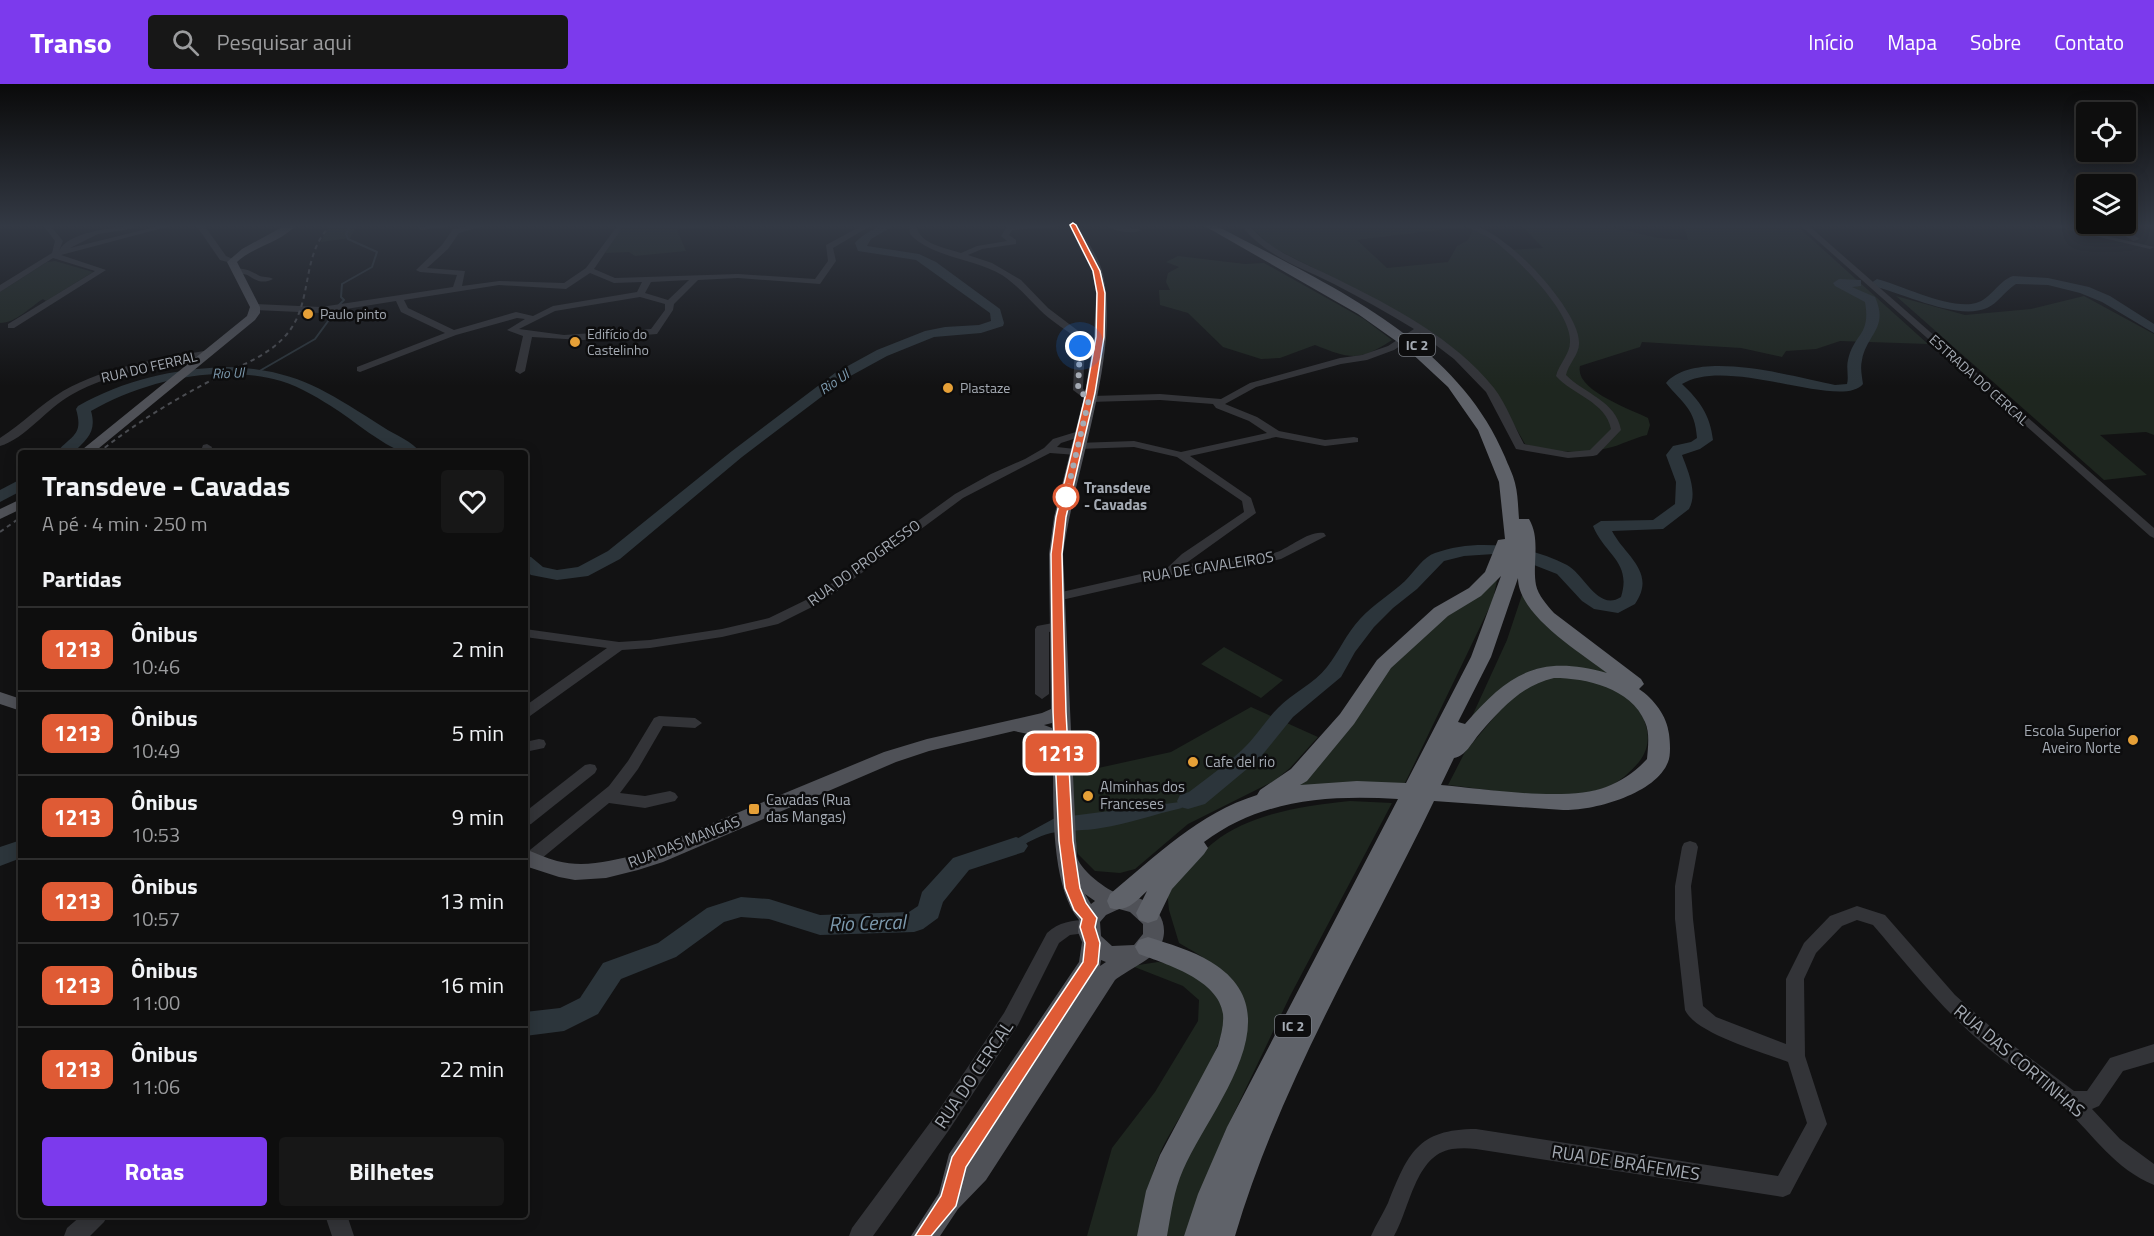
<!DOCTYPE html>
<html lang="pt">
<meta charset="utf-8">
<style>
body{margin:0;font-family:"Titillium Web",sans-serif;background:#171717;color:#f1f3f6;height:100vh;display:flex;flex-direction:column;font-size:22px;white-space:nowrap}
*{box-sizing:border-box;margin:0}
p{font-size:20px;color:#9b9c9e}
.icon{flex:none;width:33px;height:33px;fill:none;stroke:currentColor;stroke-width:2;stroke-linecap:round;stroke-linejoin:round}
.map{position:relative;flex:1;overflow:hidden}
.drawer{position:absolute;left:18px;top:366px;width:510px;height:768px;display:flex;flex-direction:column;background:#0e0e0e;border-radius:6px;box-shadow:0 3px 15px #0003,0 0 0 2px #2e2e2e}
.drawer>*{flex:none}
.badge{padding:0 12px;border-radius:9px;font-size:21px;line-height:39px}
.tools{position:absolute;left:2076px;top:18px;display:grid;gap:12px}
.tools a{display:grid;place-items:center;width:60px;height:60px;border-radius:6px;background:#0e0e0e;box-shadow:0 3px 15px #0003,0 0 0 2px #2e2e2e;font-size:30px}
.you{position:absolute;width:30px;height:30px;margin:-15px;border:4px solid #fff;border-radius:50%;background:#1a73e8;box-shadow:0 0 0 9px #1a73e833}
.map>.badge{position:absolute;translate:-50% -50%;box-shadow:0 0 0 3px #fff}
h2{padding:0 24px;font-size:22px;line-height:54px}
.round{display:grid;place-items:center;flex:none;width:63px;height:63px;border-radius:6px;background:#171717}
.overview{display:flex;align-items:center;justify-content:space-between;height:102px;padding:0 24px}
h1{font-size:28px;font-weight:700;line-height:45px}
.cta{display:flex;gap:12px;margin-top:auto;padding:12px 24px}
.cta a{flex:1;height:69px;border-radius:6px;background:#7c3aed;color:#fff;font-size:24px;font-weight:700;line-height:69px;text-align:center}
.cta a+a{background:#171717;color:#f1f3f6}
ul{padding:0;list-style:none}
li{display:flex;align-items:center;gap:18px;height:84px;padding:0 24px;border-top:2px solid #2e2e2e}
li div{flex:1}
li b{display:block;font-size:22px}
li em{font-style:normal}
li .badge{min-width:66px;font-weight:700;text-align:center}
header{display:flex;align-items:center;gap:36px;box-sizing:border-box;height:84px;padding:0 30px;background:#7c3aed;color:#fff}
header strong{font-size:28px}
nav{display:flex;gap:33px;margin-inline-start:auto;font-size:21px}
.search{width:420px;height:54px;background:#171717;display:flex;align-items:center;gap:15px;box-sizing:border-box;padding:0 21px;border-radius:6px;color:#9b9c9e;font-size:22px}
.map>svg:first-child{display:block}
.green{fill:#1e261f}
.water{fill:#2c353b}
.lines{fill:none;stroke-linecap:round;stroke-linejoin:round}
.stream{stroke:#2c353b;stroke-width:2}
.river{fill:#2c353b;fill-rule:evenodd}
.minor{fill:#333438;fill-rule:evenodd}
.major{fill:#4f5157;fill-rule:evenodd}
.highway{fill:#5f6269;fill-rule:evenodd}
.rail{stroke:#4a4c51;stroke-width:2;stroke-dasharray:4.5 4;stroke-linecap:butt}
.line{fill:#df5b35;stroke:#fff;stroke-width:1.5}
.walk{stroke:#a4aab3;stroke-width:6;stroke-dasharray:0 10.8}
.poi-dot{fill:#e6a037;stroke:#0d0d0e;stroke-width:2}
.stop-dot{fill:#fff;stroke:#df5b35;stroke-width:3}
.labels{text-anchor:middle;stroke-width:5;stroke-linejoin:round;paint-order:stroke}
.far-poi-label{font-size:14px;fill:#a4aab3;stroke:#0d0d0e;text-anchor:start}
.shield{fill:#0d0d0e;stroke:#777b82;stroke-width:1.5}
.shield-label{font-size:14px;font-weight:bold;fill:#a4aab3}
.far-street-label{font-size:14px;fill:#a4aab3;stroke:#0d0d0e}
.far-water-label{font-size:14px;font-style:italic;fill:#7c99ad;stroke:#0d0d0e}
.stop-label{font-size:15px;font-weight:bold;fill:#a4aab3;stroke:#0d0d0e;text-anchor:start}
.street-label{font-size:15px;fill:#a4aab3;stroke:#0d0d0e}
.poi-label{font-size:15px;fill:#a4aab3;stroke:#0d0d0e;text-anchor:start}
.near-street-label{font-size:18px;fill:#a4aab3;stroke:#0d0d0e}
.near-water-label{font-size:20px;font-style:italic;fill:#7c99ad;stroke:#0d0d0e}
</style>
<header>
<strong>Transo</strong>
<div class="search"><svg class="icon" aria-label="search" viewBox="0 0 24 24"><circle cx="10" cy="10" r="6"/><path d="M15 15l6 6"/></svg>Pesquisar aqui</div>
<nav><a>Início</a><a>Mapa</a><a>Sobre</a><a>Contato</a></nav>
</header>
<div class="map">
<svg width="2154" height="1152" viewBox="0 0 2154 1152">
<rect width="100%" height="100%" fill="#121213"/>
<g class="green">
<polygon points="322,141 357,141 350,154 321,158 325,148 333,142"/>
<polygon points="636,141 724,141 677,146 686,167 635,172 629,168 605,169 623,142"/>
<path d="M1248,141H1466L1463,143L1357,156L1387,184L1448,178L1457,162L1468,156L1473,146L1483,150L1506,166L1543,164L1521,141H1602L1658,154L1688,156L1684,141H1796L1928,260L1840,257L1816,265L1786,267L1782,273L1741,264L1642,258L1640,263L1580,282C1574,306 1630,325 1648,334L1650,341L1647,351C1633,354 1622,361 1608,364C1582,371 1550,368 1525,360L1509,332L1453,267L1367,211L1274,164Z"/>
<path d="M1178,172L1245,180L1264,179L1364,235L1392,256C1359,278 1350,275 1315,261L1280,274L1261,275L1223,263L1188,229L1160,221L1159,206H1170L1166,198L1168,189L1179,183L1166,178Z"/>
<path d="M55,177L93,188L46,217L43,215C30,223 16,239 0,239V208L47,178Z"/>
<polygon points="1896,212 1965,231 2031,225 2084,212 2154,250 2154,351 2146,348 2100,351 2147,391 2104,396"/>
<polygon points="1498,491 1493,516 1404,701 1292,704 1388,585 1420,551 1458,525"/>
<polygon points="1524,505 1621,597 1587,585 1557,582 1534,586 1469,639 1507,556"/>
<polygon points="1224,563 1283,596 1261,614 1201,580"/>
<path d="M1554,592C1574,592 1597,596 1616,606C1642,620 1659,653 1639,678C1630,688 1620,698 1607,703C1560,721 1497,706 1448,701L1465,668L1511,613L1532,598Z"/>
<polygon points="1251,623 1318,653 1290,684 1274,697 1188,740 1135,785 1120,789 1095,787 1078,770 1074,759 1071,690 1171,668"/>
<path d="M1350,717L1392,719L1290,912L1224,1050L1184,1152H1163L1168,1111L1239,912C1224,884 1205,874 1179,859L1169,826L1167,806C1182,789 1196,773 1213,759C1250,729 1304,722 1350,717Z"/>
<path d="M1158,878C1186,881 1190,881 1209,902C1216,909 1222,916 1224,926C1231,958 1176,1035 1161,1067C1149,1094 1145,1123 1140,1152H1087L1112,1064L1155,1008L1198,937L1199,916L1183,902L1132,882Z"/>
</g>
<path class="water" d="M1180,718L1182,724C1155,730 1128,740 1101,744C1085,747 1067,746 1051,749C1027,755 1017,770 991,769L1055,734Z"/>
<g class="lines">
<g class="stream">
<polyline points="338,222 344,216 341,213 342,200 372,183 377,168 348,155 346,150 351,141"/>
<polyline points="256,289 315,255 334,229 331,227 333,225"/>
</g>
<g class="river">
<path d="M883,141H895L871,155L867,162L919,170L936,178L1000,225L1004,239L1003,242L981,249L934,253L887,272L845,295L742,373L620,475L588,492L557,496L531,491L525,486V472L531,473L543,483L557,486L578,483L608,467L732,367L835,289L877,266L925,247L945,243L979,241L991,237L990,229L916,176L858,167L855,159C863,150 872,146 883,141Z"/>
<path d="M2013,192L2048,194L2089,203L2110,212L2154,240V249L2102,218L2080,209L2048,201L2016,200C2005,207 1998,219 1987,224C1957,237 1903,209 1873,202L1871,199L1877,195C1903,202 1951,226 1976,219C1991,215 1998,197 2013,192Z"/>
<path d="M1839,195L1861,196V202L1852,203L1875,213C1889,244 1867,250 1862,276C1860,284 1862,292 1863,300C1841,327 1729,271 1682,300C1700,317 1710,331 1713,356L1700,365L1682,371C1688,387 1698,409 1689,425L1663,445L1612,447C1625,472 1657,488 1635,520L1618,529L1594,525L1582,517L1557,490L1534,481L1494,470L1464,472L1444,477L1417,505L1393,524L1374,543L1355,568L1341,593L1293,633L1259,675L1205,720L1188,725L1180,723L1177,717L1180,711L1189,708C1207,694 1226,681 1242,666C1256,653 1265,637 1278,624C1292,609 1314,600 1327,583C1339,568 1346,550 1360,535C1374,520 1391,510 1405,497C1414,488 1424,472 1435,469C1476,454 1529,461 1567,481C1584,490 1598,528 1621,513C1632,478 1605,471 1593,442L1601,437L1653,436L1675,420L1676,398L1666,371L1673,362L1691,358L1697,354C1695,324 1683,320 1666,299C1696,264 1795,293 1835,301L1847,300C1849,293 1846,284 1848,276C1854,249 1871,252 1865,218L1835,202L1833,199Z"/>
<path d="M226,283C296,285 326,307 383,343C395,351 412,357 421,369C415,369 407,370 403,368C381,360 357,339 337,326C320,315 301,303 281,297C219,279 145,296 91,327C97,348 87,355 73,369H56C71,351 84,352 76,325L78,322C124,296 173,285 226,283Z"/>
<polygon points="21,395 21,407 0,418 0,406"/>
<polygon points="1016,753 1024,756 1028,762 1024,768 969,786 943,818 938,834 923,845 914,848 820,851 769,835 741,833 724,838 676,873 621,895 598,930 564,947 525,952 525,928 560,924 580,914 603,879 658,859 707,824 741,813 769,815 820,831 909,828 918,822 922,808 953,774"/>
<polygon points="21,756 21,774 0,782 0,763"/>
</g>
<g class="minor">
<path d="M43,141H50L63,157L59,167C68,148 111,144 132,142L136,144L98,150L70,164L163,141H174L61,171L106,186L14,244H8V240L95,187L53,174L0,208V201L52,169L55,157Z"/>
<polygon points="192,141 204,141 226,172 235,176 235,180 220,176 198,144"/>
<polygon points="434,141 457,141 422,146 418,144"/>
<path d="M475,141H487L459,149L448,165L427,184L465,187L462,202L499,197L564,199L586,184L618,141H624L594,185L615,194L738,190L815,195L828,177L826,161L863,141H872L833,164L836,177L820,200L738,194L698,196L674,220L673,226L657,250L582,256L532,253L525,287L520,290L515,287L523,252L507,246L525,235L517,234L456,251L360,288L357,287V283L445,249L401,228L396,217L321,229L255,226L251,223L255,220L321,223L453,203L457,191L420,188L416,186L442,161L453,145ZM590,189L614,199L642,198L637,208L553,222L533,232L516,228L454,246L408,224L404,216L499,201L566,205ZM689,196L668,216L645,209L651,198ZM640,213L665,220V226L651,245L564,251L519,245L555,227Z"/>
<path d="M909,141H916C920,161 944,163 961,169L977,162L1007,157L1001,152L1008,141H1057L1054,143L1012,146L1009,151L1016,156V160L982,165L968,171L992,179L1021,196L1048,224L1081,249L1085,262L1083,305L1092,312L1160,310L1221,315L1250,299L1340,274L1362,271L1388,262L1414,245C1388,229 1361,214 1334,200C1300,183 1265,172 1241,141H1249C1272,169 1306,179 1337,195C1392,222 1455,255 1494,304C1507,321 1514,342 1524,360L1568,368L1590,366L1611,345C1606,318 1573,311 1556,292C1559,280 1570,270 1570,258C1572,228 1517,174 1494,157C1485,151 1474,147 1466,141C1499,138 1579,225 1579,258C1580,270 1568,280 1566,291C1585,310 1616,317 1621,346L1597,371L1593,372L1568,374L1516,365L1486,308L1454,275L1420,249L1394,266L1367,276L1341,280L1256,303L1225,320L1257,333L1279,347L1325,356L1354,353L1358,354V358L1325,362L1276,353L1190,372L1251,414L1256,429L1185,480C1216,478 1248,478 1277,468C1291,463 1309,446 1324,449L1326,452L1281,475L1241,484L1185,488L1057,517L1053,516L1051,513L1053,510L1167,484L1182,470L1244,428L1242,417L1177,373L1134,363L1078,365L1082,368L1077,371L1050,369L963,414L836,508L816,521L778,540L722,553L650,564L622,566L530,632L525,634V622L607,564L525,553V545L619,558L650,556L722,545L769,534L808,515L828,502L955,410L991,390L1025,375L1044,364L1053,355L1079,347L1083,348V352L1061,359L1057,363L1075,365L1072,362L1077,359L1134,357L1181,368L1267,349L1249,337L1216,324L1213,320L1160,316L1089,318L1073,306L1075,262L1074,252C1063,244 1050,236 1040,226C1028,214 1017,201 1002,191C974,174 932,174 910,150Z"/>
<path d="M1105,141H1115L1142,146C1131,151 1115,147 1105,141Z"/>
<polygon points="1608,141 1617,141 1613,143"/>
<polygon points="1800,141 1808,141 2154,444 2154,454 2150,452"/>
<polygon points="2048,141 2060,141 2154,163 2150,165"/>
<polygon points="2108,141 2117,141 2140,155 2133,157"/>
<path d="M233,185C245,184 249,186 258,191C263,194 268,192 273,195C263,200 257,197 249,192C245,189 238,190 233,189Z"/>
<path d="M209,266L214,269L212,271C164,282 115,286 71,311C47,324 25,355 0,362V354C22,340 40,321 63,307C107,282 160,275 209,266Z"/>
<polygon points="207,360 212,363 210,369 200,369 203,361"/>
<polygon points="1058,538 1063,539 1065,542 1063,545 1049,548 1049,610 1042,615 1035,610 1035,545 1037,542"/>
<polygon points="659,632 695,634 702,639 695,644 663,642 638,685 620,709 645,712 670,707 675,709 678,713 675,717 645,724 609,719 536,779 530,781 525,780 525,770 609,702 628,677 654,634"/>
<polygon points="539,655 544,656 546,660 544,664 525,668 525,658"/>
<polygon points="590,680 595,681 597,685 595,689 531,740 525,742 525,728 585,681"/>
<path d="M1690,757L1696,759L1698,763L1691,802L1693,835L1703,922L1716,933L1786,960V895L1804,859L1830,832L1857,822L1885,831L1955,911L2002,953L2074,1007H2087L2110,974L2154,960V978L2123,987L2099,1022L2092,1025L2120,1055L2154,1080V1101C2115,1085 2094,1052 2065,1024C2042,1001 2013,985 1989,965C1945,929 1910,884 1873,841L1857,836L1842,842L1816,869L1804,895L1805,972L1827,1040L1790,1110L1783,1113L1476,1065C1468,1064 1460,1064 1452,1065C1415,1071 1410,1125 1394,1152H1371C1376,1140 1383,1130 1388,1119C1408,1070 1417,1045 1476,1045L1778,1092L1807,1039L1788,978C1763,968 1696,950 1685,926L1675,835V802L1682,763L1684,759Z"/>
<path d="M1088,836L1094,838L1097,843L1094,848L1070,851L1059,859L1018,941L949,1046L873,1152H849L852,1144L935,1032L1004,929L1047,849C1059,838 1072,836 1088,836Z"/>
<polygon points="82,1131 108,1131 104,1138 90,1152 64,1152 67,1144"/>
<polygon points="325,1131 347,1131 354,1152 332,1152"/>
</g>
<g class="major">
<path d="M286,141H296C280,159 254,162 237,178L260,223V229L255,236L93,369H78L247,232L250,223L227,178L242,165Z"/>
<path d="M1068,141H1078C1086,156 1099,173 1103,190C1121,268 1074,388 1063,470L1076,757C1077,762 1076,771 1078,776C1084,788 1101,801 1112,807C1121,812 1134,811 1143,816C1163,825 1171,849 1157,867C1152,874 1124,889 1115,896L986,1096L958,1125L940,1152H911L939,1109L949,1070L1079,878L1082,858L1078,848L1079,836C1048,798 1054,708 1053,659L1038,652L1014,647L929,667L896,678L663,778L638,786L606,794L575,796L559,793L525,782V765C536,769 546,774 557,777C584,784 612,777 638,770L884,668L927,655L1042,629L1051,625L1049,470L1054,433L1085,309L1094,253L1096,209L1092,187ZM1052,639V644L1044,641ZM1085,810L1095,817L1091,820ZM1119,825L1130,828L1143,840V850L1134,861L1112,862L1101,852L1100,838L1106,831ZM1101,876L1106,878L1100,882Z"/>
<polygon points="21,415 21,425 0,435 0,425"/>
<polygon points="0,608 21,615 21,627 0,620"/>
</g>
<g class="highway">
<path d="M1203,141H1215C1322,198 1455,253 1505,373C1508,381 1513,390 1515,399C1518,410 1518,423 1519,435H1529C1541,455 1532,480 1536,501C1538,511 1547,521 1554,529L1641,595L1644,600L1639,605C1654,615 1667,632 1669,650C1670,658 1671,671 1668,678C1656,710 1593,727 1563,726L1434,717C1365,860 1280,999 1235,1152H1184L1198,1110L1227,1043L1398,715C1328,711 1262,715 1204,758L1208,764L1204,770L1172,805L1157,836L1148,839L1139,836L1136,829L1147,807C1136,817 1127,829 1110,824L1107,817L1110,810C1156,772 1199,729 1257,711L1260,706L1291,685L1340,630L1377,576L1434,524L1469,504L1485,488L1498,456L1505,455L1499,398L1478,346L1448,303L1406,264L1358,230ZM1501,492L1471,573L1406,699L1357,697L1300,701L1307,697L1354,640L1391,584L1448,532L1481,512ZM1518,494C1518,531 1580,568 1607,589C1539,570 1509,589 1465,640L1458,638L1491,573ZM1554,594C1586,594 1631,604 1645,638C1650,649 1648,663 1647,675C1636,687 1622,697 1606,703C1569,718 1484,705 1441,701L1454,674C1466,672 1472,658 1480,649C1501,625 1522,601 1554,594Z"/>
<path d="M1148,853C1169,860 1192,866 1211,878C1297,930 1210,1024 1183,1086C1174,1106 1171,1130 1167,1152H1137L1146,1107L1160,1071L1218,962C1221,951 1224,941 1223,930C1219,896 1166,880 1139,870L1135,863L1139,856Z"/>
</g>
<g class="rail">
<path d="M98,369C133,341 170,318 210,297C236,283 268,273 287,250C314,218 300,171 331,141"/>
<polyline points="0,448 21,433"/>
</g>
</g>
<linearGradient id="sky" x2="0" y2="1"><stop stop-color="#0a0a0a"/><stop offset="0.47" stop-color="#333944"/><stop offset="1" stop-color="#333944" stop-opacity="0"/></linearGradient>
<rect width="2154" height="302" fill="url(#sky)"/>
<polygon class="line" points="1073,139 1076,141 1100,187 1105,209 1104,253 1095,309 1066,433 1062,470 1066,628 1073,757 1080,804 1086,819 1097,834 1095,843 1100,859 1098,880 966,1083 956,1122 931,1152 915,1152 941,1112 952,1073 1083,878 1085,859 1080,843 1082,835 1074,826 1065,804 1059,757 1053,628 1051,470 1056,433 1086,309 1096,253 1097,209 1093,187 1070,141"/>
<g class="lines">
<polyline class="walk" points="1066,413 1089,315 1078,306 1080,262"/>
</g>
<g class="poi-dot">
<circle cx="308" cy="230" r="6"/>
<circle cx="575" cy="258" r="6"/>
<circle cx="948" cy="304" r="6"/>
<circle cx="2133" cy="656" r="6"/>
<circle cx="1193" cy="678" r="6"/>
<circle cx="1088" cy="712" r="6"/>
<rect x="748" y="719" width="12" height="12" rx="3"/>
</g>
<circle class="stop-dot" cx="1066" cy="413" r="12"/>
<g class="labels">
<g class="far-poi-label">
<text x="320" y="235">Paulo pinto</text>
<text x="587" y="255">Edifício do<tspan x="587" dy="16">Castelinho</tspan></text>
<text x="960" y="309">Plastaze</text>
</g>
<g class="shield">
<rect x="1399" y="250" width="36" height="22" rx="4.5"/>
<rect x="1275" y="931" width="36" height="22" rx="4.5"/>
</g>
<g class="shield-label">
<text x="1417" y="266">IC 2</text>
<text x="1293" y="947">IC 2</text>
</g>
<g class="far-street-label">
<text transform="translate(149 283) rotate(-13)" y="5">RUA DO FERRAL</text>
<text transform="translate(1979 296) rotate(42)" y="5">ESTRADA DO CERCAL</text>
</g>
<g class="far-water-label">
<text transform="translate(228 289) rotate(-2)" y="5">Rio Ul</text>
<text transform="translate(834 298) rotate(-34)" y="5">Rio Ul</text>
</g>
<g class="stop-label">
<text x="1084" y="409">Transdeve<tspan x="1084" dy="17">- Cavadas</tspan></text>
</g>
<g class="street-label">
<text transform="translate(864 479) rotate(-36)" y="5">RUA DO PROGRESSO</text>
<text transform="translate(1208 483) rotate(-9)" y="5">RUA DE CAVALEIROS</text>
<text transform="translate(684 758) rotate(-21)" y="5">RUA DAS MANGAS</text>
</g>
<g class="poi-label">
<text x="2121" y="652" text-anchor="end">Escola Superior<tspan x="2121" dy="17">Aveiro Norte</tspan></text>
<text x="1205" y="683">Cafe del rio</text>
<text x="1100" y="708">Alminhas dos<tspan x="1100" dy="17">Franceses</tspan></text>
<text x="766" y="721">Cavadas (Rua<tspan x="766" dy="17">das Mangas)</tspan></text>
</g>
<g class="near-street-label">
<text transform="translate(2019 977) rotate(40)" y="6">RUA DAS CORTINHAS</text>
<text transform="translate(974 991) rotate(-56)" y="6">RUA DO CERCAL</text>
<text transform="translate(1626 1079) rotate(9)" y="6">RUA DE BRÁFEMES</text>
</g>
<g class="near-water-label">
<text transform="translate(867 839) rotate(-2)" y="7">Rio Cercal</text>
</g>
</g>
</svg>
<div class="tools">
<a><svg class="icon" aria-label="locate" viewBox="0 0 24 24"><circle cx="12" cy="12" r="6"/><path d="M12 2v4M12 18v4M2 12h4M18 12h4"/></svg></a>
<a><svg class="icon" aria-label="layers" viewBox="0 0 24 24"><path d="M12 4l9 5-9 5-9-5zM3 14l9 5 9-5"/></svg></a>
</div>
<div class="you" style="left:1080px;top:262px"></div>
<b class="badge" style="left:1061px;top:669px;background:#df5b35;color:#fff">1213</b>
<section class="drawer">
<div class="overview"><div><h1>Transdeve - Cavadas</h1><p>A pé · 4 min · 250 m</p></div><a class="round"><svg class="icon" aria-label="heart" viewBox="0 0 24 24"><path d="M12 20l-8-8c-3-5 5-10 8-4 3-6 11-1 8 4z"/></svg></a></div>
<h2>Partidas</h2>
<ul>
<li><span class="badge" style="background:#df5b35;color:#fff">1213</span><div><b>Ônibus</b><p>10:46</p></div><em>2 min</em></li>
<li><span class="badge" style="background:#df5b35;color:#fff">1213</span><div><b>Ônibus</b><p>10:49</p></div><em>5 min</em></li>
<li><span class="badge" style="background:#df5b35;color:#fff">1213</span><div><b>Ônibus</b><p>10:53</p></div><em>9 min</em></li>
<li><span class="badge" style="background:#df5b35;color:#fff">1213</span><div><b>Ônibus</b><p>10:57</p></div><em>13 min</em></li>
<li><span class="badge" style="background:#df5b35;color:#fff">1213</span><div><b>Ônibus</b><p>11:00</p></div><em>16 min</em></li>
<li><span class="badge" style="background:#df5b35;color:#fff">1213</span><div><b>Ônibus</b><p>11:06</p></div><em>22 min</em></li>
</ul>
<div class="cta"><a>Rotas</a><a>Bilhetes</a></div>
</section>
</div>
